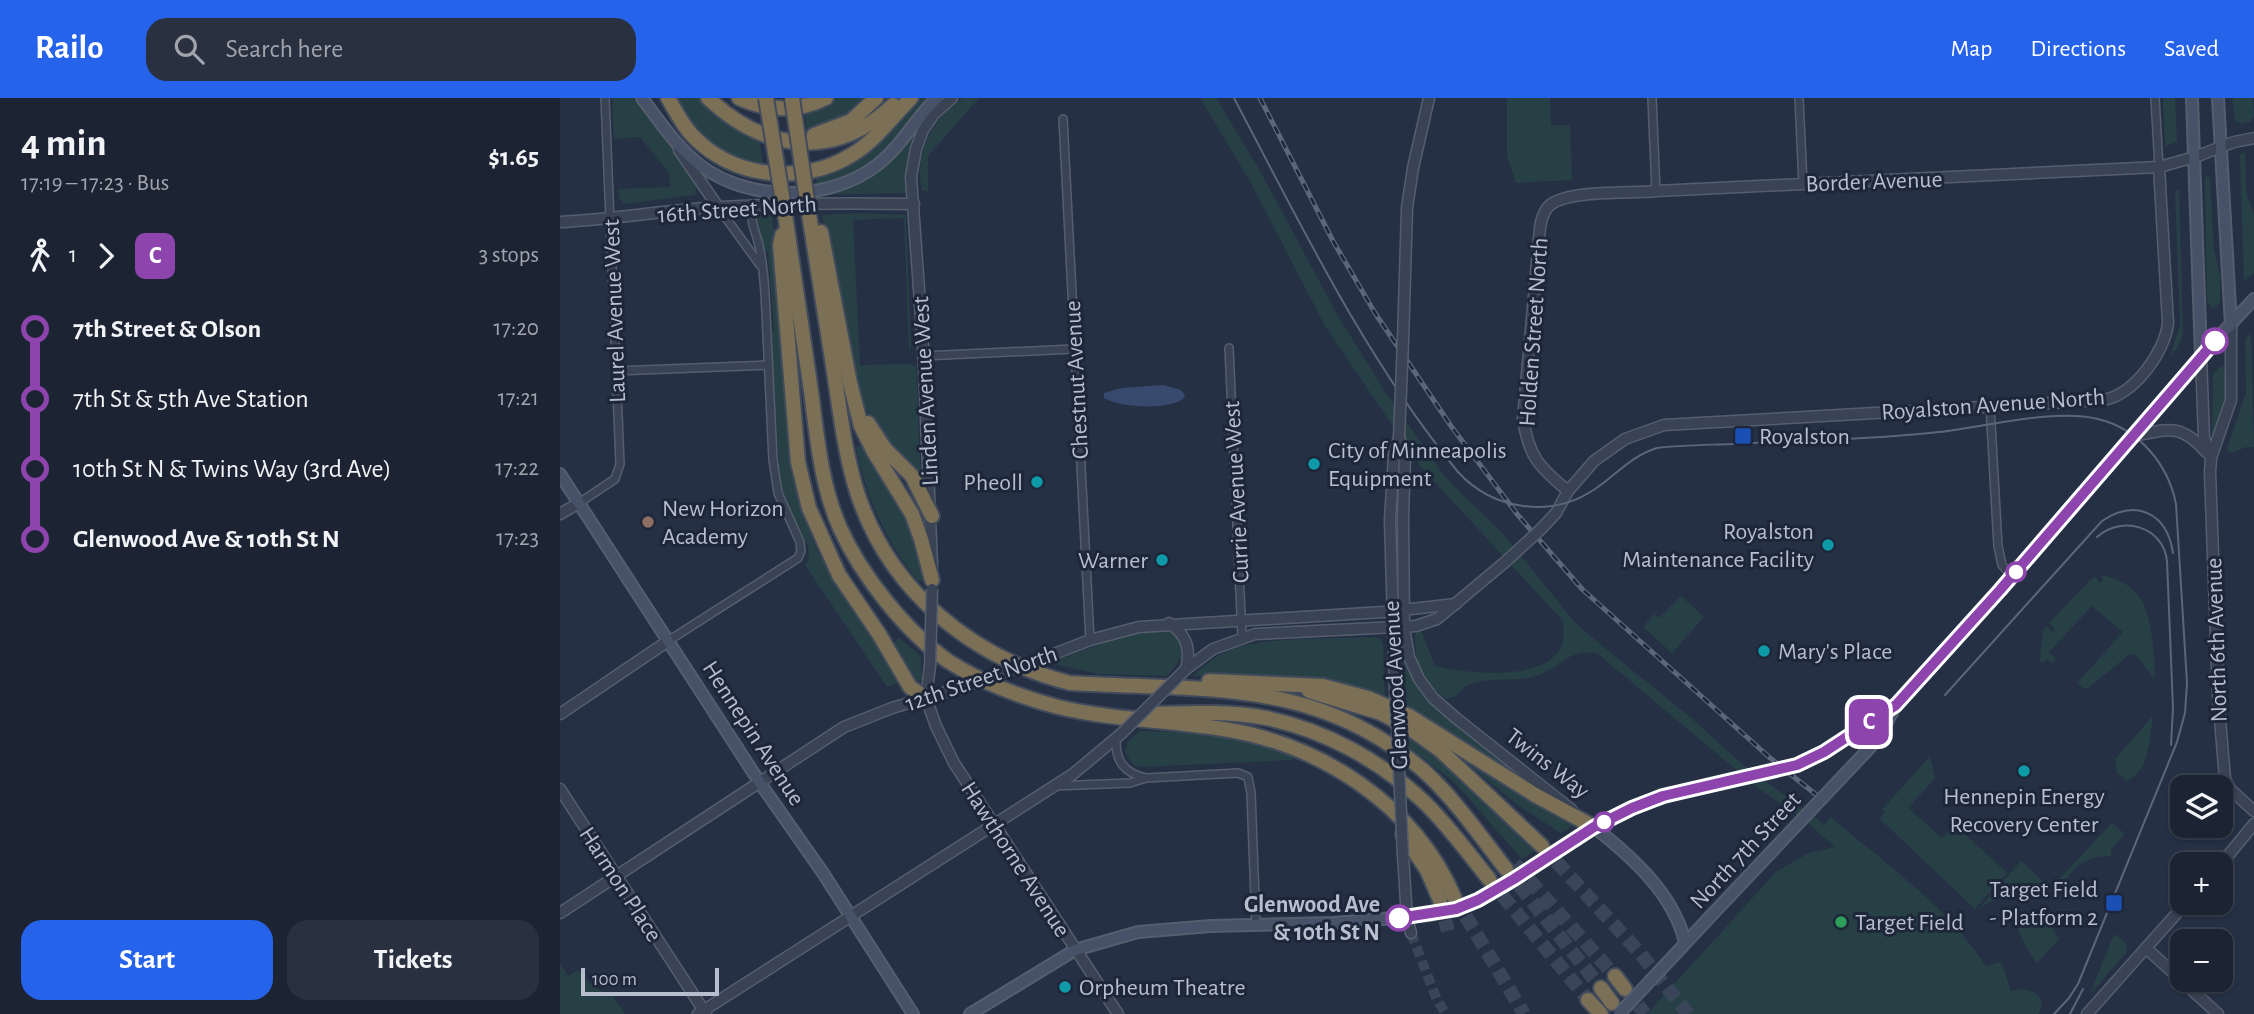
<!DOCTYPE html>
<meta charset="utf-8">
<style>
body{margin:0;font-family:"Alegreya Sans",sans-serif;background:#293040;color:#f1f3f6;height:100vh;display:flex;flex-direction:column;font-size:26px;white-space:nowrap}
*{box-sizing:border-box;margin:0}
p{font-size:23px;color:#a0a4ac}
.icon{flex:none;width:38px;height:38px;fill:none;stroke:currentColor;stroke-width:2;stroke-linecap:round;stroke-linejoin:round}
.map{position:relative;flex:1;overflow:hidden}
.sheet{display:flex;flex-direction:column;background:#1c2434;width:560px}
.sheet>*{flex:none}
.badge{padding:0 14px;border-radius:10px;font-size:24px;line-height:46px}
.fabs{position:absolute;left:1610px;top:677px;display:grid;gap:14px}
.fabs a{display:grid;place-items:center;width:63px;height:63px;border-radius:14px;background:#1c2434;box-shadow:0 2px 5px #0004,0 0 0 2px #3a414f;font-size:35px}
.scale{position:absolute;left:21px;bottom:18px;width:138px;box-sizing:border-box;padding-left:7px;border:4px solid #b7bece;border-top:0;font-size:19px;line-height:24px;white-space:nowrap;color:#b7bece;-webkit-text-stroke:5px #1e273a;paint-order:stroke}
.map>.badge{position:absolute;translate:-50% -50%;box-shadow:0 0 0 4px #fff}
.legs{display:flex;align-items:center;gap:10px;height:77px;padding:0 21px;font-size:23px}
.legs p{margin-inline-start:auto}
.overview{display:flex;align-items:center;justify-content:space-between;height:119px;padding:0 21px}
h1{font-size:38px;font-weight:700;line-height:52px}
.action{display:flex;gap:14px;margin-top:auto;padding:14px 21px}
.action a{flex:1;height:80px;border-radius:21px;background:#2563eb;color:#fff;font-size:28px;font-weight:700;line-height:80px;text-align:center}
.action a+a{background:#293040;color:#f1f3f6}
ul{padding:0 21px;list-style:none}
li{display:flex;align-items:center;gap:24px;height:70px;font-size:26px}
li i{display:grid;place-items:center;width:10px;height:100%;margin:0 9px;background:currentColor}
li i::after{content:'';width:18px;height:18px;margin:-9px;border:5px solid;border-radius:50%;background:#1c2434}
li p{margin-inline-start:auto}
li:first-child i{background:linear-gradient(#0000 50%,currentColor 0)}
li:last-child i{background:linear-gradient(currentColor 50%,#0000 0)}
header{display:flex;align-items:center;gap:42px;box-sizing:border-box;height:98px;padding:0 35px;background:#2563eb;color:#fff}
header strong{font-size:33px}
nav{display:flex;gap:38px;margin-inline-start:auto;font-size:24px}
.search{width:490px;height:63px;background:#293040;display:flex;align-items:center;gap:18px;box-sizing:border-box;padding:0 24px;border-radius:21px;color:#a0a4ac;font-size:26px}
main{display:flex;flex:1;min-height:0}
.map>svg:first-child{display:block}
.green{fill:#274046}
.water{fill:#374a6d}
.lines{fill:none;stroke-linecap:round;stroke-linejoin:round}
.tertiary-tunnel{stroke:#3b455a;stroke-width:10;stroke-dasharray:10 5;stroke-linecap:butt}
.motorway-tunnel{stroke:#3b455a;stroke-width:14;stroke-dasharray:14 7;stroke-linecap:butt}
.minor-casing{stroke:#555e6e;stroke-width:10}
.tertiary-casing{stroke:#555e6e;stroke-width:13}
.secondary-casing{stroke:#555e6e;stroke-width:14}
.motorway-casing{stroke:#414b5c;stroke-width:18}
.minor{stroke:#3a4354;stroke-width:7}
.tertiary{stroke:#3a4354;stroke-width:10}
.secondary{stroke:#475167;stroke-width:10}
.motorway{stroke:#7b6f56;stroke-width:14}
.tram{stroke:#5b667b;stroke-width:2}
.rail-casing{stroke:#5b667b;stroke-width:5}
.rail{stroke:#1e273a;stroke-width:2.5;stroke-dasharray:8;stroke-linecap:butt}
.tertiary-bridge-casing{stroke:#555e6e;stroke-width:13;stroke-linecap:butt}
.secondary-bridge-casing{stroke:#555e6e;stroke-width:14;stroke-linecap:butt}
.motorway-bridge-casing{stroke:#414b5c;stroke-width:18;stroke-linecap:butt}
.tertiary-bridge{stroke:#3a4354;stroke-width:10}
.secondary-bridge{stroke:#475167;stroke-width:10}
.motorway-bridge{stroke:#7b6f56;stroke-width:14}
.line-1-casing{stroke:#fff;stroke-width:16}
.line-1{stroke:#8e44ad;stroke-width:10}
.stop-1-dot{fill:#fff;stroke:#8e44ad;stroke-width:3.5}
.transit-dot{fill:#1a4fb4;stroke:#1e273a;stroke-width:2.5}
.culture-dot{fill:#0f9aa8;stroke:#1e273a;stroke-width:2.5}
.education-dot{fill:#8d6e63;stroke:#1e273a;stroke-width:2.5}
.leisure-dot{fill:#2e9e5b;stroke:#1e273a;stroke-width:2.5}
.labels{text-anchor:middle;stroke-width:6;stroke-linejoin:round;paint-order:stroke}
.street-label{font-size:24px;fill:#b7bece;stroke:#1e273a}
.poi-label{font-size:24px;fill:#b7bece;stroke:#1e273a;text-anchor:start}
.stop-label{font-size:24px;font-weight:bold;fill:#b7bece;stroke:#1e273a;text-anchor:end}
</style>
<header>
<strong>Railo</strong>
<div class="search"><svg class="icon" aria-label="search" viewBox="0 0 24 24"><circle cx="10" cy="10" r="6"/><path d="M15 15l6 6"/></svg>Search here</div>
<nav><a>Map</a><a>Directions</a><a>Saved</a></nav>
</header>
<main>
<section class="sheet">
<div class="overview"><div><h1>4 min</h1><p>17:19 – 17:23 · Bus</p></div><b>$1.65</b></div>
<div class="legs"><svg class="icon" aria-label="walk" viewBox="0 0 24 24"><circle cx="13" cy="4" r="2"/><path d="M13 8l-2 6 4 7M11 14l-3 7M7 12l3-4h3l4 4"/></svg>1<svg class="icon" aria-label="forward" viewBox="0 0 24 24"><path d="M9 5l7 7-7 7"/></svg><b class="badge" style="background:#8e44ad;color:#fff">C</b><p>3 stops</p></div>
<ul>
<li><i style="color:#8e44ad"></i><b>7th Street &amp; Olson</b><p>17:20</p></li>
<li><i style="color:#8e44ad"></i><span>7th St &amp; 5th Ave Station</span><p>17:21</p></li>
<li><i style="color:#8e44ad"></i><span>10th St N &amp; Twins Way (3rd Ave)</span><p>17:22</p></li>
<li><i style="color:#8e44ad"></i><b>Glenwood Ave &amp; 10th St N</b><p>17:23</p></li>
</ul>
<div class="action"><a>Start</a><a>Tickets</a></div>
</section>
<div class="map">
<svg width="1694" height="916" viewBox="0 0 1694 916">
<rect width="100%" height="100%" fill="#253045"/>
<g class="green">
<polygon points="52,0 75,0 138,85 135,97 64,106 59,100 59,91 110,89 109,75 80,39 54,41"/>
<path d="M114,0H141L156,15L199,40L204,70C155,54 141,44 114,0Z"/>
<polygon points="273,0 311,0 297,13 248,36 244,11"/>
<path d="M361,0H372C335,43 316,74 257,87L256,77L305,55L322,42Z"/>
<path d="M403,0H419L368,58V94L362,92C354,56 372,20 403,0Z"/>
<path d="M640,0H656L700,73L778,218L824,292L886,380L945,438L1013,522L1029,537L1130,619L1181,665L1265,727L1270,719C1325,765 1386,807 1426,868L1441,864L1451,893C1467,888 1490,896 1478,916H1127V910L1117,916H1087L1216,774L1249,755L1275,749L1247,724L1198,690L1038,556C1010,549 1003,568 979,577C958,584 934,579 913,585C901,588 901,599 886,601C862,583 854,565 855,536L861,532L875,568C911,577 1019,588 1002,522L860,368L765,228L692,87Z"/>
<polygon points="947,0 990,0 991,27 1010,27 1012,82 956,85 947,58"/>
<polygon points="1603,0 1615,0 1617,44 1605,48"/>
<polygon points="1672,0 1693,0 1694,18 1690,24 1680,26 1675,22"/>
<path d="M356,31L359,32L348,95L259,97V95C311,80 323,75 356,31Z"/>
<polygon points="1685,54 1686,93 1694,117 1694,175 1684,183 1680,56"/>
<polygon points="1645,79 1650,79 1654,152 1660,176 1660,205 1653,211 1647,203"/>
<polygon points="1615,92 1619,92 1623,236 1618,249 1610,258 1620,227"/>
<polygon points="295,115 346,117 351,252 349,252 344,120 293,122 300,267 350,266 356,269 361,382 314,327 296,289 262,117"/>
<path d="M201,117H212L214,135C219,187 226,238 229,290C231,310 228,330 229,349C231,382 242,417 255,447C276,497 314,536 337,585L327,589L245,467L249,462L248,447L233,421L223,395L219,369L211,233H214L208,153L205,155L195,124L196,118Z"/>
<polygon points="1689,236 1691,238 1694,349 1686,349 1672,355 1667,352 1668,348 1686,295 1685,241"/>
<path d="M1662,267C1674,288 1659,322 1652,342L1653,276Z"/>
<path d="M306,346C330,390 359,431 362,482L359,484C326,444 306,400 296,349Z"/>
<path d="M1540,477C1583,485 1589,511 1593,549C1594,559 1596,573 1594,581L1577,558L1570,556L1528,590H1523L1517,585L1563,534L1532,508L1489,554L1496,561L1492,565L1487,561L1482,565L1480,563L1483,532L1486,528L1493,534L1495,531L1489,525L1531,481L1536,479L1539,485L1543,483Z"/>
<polygon points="1121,498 1144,519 1112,555 1083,529 1094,516 1099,520"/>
<path d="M604,532C637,539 621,563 607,578L538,576L490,565L558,539Z"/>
<path d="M815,539L821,541L823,546L825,601L752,581L700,578H633C642,569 652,561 664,555C696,538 776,541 815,539Z"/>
<polygon points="339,540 361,558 362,582 353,584 333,546"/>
<polygon points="843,562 854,584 870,604 973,685 971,688 847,612"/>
<path d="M1591,620H1593C1589,642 1590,673 1566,683L1557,674L1555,661Z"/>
<path d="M580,633C638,634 678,638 734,657L733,662L581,669L573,667L565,654L568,643Z"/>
<polygon points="848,634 867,648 978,751 962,761 895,685 848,648"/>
<polygon points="900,657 1012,728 1001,735 959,708 898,658"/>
<polygon points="1370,658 1375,680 1348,710 1382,740 1394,726 1447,775 1415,811 1320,721 1325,714 1322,712"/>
<path d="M1552,725L1565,736L1551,751V758C1529,758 1516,766 1504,784L1500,782C1471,807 1444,788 1417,813L1461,763L1491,790Z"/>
<polygon points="1484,816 1488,816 1492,829 1499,841 1477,865 1465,847 1458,831 1473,819"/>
<polygon points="1554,836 1566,845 1567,854 1530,896"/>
<path d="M0,865L8,878L18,872C28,884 37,893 52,897L65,916H0Z"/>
</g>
<path class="water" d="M603,287L621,292L625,297L623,301C608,312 560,310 544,300V295L561,290Z"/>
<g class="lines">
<polyline class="tertiary-tunnel" points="851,835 877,902 886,916"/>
<g class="motorway-tunnel">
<polyline points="982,748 1080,855 1128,916"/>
<polyline points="955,766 1055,878"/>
<polyline points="946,771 1041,890"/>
<polyline points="929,781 1028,902"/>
<polyline points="895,800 964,916"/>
<polyline points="880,802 888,833"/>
<polyline points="1065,891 1085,916"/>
</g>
<g class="minor-casing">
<g id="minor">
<polyline points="1092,0 1096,93"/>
<polyline points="1239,0 1243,86"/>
<polyline points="1595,0 1599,69"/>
<polyline points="503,21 530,542"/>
<polyline points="158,109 200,167"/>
<polyline points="669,250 682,539"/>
<polyline points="364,258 514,251"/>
<polyline points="56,273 208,267"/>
<polyline points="1430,308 1438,448 1442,467 1452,478"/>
<polyline points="19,405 55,381 60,366 45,0"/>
<path d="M108,543L238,460L241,453L240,444L218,395L213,362L205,195C204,181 203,167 200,153C198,137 189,125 192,108"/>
<path d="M556,640C555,663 564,675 586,680L678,675L688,679L691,695L696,827"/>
<polyline points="494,688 570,685 586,680"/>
</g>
</g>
<g class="tertiary-casing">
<g id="tertiary">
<polyline points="119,52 158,109"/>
<path d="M0,124C54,121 107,112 160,109C225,105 289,105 354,106"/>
<polyline points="1671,227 1671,302 1651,360 1650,374 1658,597 1665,681 1671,692 1694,713"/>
<polyline points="843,243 847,110 853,70 869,0"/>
<polyline points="1641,258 1644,340 1651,360"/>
<path d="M1574,338C1608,331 1621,325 1646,354"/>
<polyline points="839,339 845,357 843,419 844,529 849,559 859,581 873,600 896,620 1012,712"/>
<path d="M1008,393C979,369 969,359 963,321L980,130C981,123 983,115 988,109C1004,91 1072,96 1096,93L1599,69L1635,59L1674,44L1694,40"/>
<polyline points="0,416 19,405"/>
<path d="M980,432L996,415L1008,393L1034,363L1065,341L1104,327L1543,302C1574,297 1605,254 1608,225L1599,69"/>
<polyline points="372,468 363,248 351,79 356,51 363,32 374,16 392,0"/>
<path d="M609,525C627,537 631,551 626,571"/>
<polyline points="481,561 530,542 579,529 824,514 896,506"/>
<polyline points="626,571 653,551 695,536 856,528 877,521 944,465"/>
<polyline points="835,590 830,422 834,357 839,340"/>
<polyline points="366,600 376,628 394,665 558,916"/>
<polyline points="366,600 370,568"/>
<polyline points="0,616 108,543"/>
<polyline points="0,691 146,916"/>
<polyline points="843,757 847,820 851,835"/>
<polyline points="1661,766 1694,726"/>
<polyline points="0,815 284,629 332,610 403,589"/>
<polyline points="1586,850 1658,916"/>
<polyline points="138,916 513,676 562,635"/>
<polyline points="1527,916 1626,805"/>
</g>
</g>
<g class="secondary-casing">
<g id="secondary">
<path d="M82,0C100,24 117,50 141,68C190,104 269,104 317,67C341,49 355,20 377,0"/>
<polyline points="1632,0 1641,258"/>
<polyline points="1658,0 1671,227"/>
<polyline points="0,376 200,685 263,775 353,916"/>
<polyline points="1264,654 1336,607 1440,492 1641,258 1694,201"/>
<path d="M1034,729C1072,759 1113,795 1125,844"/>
<path d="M1029,732C1083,698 1144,689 1205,676"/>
<polyline points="1106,866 1147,822"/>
<polyline points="410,916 515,852 578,834 651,828 774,825 870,817"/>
</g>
</g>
<g class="motorway-casing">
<g id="motorway">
<path d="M108,0C115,12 122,26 131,36C172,81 243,88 293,56C316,42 332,19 351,0"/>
<path d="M148,0C204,53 274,63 333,7"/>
<path d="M179,0C208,13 238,14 266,0"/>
<polyline points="254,37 291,23 316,0"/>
<path d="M225,116C234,175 242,234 251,293C257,339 261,387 280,430C301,477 346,534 388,563C420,584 461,599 498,609C552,622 608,622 663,631C760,646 855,707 894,799"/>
<path d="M249,116C257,169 266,221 274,274C280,314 285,356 297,394C329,493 412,560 510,585C642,593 757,579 864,673C895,701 920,738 946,771"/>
<polyline points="261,134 290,285 301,328 314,354 352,416 361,441 372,482"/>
<polyline points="222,137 220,147 238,364 249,410 279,477 319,536 350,589 366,600"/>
<polyline points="308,325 325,351 352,378 372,418"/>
<polyline points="649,583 763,588 808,600 849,618 975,697 1034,729"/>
<polyline points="749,593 821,615 851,631 880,652 982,748"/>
<path d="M589,616C628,615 668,613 706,620C765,632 821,663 864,704C888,727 908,755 929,781"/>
<polyline points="843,736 867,772 880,802"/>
<polyline points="1055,878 1065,891"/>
<polyline points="1041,890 1052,905"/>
<polyline points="1028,902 1041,916"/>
</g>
</g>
<use href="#minor" class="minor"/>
<use href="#tertiary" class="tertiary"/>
<use href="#secondary" class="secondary"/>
<use href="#motorway" class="motorway"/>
<g class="tram">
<path d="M674,0C742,129 805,260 898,374C933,412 991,421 1035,391C1056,377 1071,358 1097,350C1122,347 1147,347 1172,346C1241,342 1310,342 1379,334C1425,329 1495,310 1538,321C1579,331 1608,366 1616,406L1627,585L1625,615L1617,644L1518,886L1509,900L1494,916"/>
<path d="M1537,439C1562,417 1603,428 1607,463L1613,610L1611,647"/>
<path d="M1385,597L1542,423C1576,400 1607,415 1613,455"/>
<polyline points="1510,916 1523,891"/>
</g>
<g class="rail-casing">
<polyline id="rail" points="700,0 773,143 815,215 891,328 957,416 1022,491 1209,659 1264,703"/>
</g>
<use href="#rail" class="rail"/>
<g class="tertiary-bridge-casing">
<g id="tertiary-bridge">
<polyline points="839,339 843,243"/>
<polyline points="944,465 980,432"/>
<polyline points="370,568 372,491"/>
<polyline points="403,589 481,561"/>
<polyline points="835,590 843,757"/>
<polyline points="562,635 626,571"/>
</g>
</g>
<g class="secondary-bridge-casing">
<g id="secondary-bridge">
<polyline points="1205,676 1237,668 1264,654"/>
<path d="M870,817C879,815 888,814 897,811C942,796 983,761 1023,736"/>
<polyline points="1147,822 1318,641 1336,607"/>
<polyline points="1059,916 1106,866"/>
</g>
</g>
<g class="motorway-bridge-casing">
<g id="motorway-bridge">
<polyline points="206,0 225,116"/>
<polyline points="232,0 249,116"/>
</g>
</g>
<use href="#tertiary-bridge" class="tertiary-bridge"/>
<use href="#secondary-bridge" class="secondary-bridge"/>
<use href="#motorway-bridge" class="motorway-bridge"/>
</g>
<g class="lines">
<g class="line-1-casing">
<polyline id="line-1" points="839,820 896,811 918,802 954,781 1034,729 1072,710 1103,698 1237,667 1264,654 1336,607 1440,492 1655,243"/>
</g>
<use href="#line-1" class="line-1"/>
</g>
<g class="stop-1-dot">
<circle cx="1655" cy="243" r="12"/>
<circle cx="1456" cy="474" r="9"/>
<circle cx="1044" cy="724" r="9"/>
<circle cx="839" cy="820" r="12"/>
</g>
<g class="transit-dot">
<rect x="1174" y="329" width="18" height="18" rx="3.5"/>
<rect x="1545" y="796" width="18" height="18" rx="3.5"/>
</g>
<g class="culture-dot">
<circle cx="754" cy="366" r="7"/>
<circle cx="477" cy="384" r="7"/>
<circle cx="1268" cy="447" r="7"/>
<circle cx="602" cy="462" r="7"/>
<circle cx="1204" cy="553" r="7"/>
<circle cx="1464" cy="673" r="7"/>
<circle cx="505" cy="889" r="7"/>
</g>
<circle class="education-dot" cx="88" cy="424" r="7"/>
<circle class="leisure-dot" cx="1281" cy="824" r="7"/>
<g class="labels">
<g class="street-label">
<text transform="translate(1314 83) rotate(-2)" y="8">Border Avenue</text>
<text transform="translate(177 111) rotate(-4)" y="8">16th Street North</text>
<text transform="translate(54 213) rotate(-92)" y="8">Laurel Avenue West</text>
<text transform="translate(973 234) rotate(-86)" y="8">Holden Street North</text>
<text transform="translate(516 282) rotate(-93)" y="8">Chestnut Avenue</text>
<text transform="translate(365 293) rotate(-93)" y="8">Linden Avenue West</text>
<text transform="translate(1433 306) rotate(-4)" y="8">Royalston Avenue North</text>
<text transform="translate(676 394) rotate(-93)" y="8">Currie Avenue West</text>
<text transform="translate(1656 542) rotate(-92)" y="8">North 6th Avenue</text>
<text transform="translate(421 580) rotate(-19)" y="8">12th Street North</text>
<text transform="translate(835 587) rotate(-93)" y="8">Glenwood Avenue</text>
<text transform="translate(194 635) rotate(57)" y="8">Hennepin Avenue</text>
<text transform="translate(988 665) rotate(38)" y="8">Twins Way</text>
<text transform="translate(1185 752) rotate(-47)" y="8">North 7th Street</text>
<text transform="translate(456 761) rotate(57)" y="8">Hawthorne Avenue</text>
<text transform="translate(61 786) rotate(57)" y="8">Harmon Place</text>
</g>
<g class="poi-label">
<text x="1199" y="346">Royalston</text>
<text x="768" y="360">City of Minneapolis<tspan x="768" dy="28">Equipment</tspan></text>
<text x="463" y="392" text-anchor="end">Pheoll</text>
<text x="102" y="418">New Horizon<tspan x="102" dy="28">Academy</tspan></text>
<text x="1254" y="441" text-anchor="end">Royalston<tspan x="1254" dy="28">Maintenance Facility</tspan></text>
<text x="588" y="470" text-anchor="end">Warner</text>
<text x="1218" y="561">Mary's Place</text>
<text x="1464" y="706" text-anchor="middle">Hennepin Energy<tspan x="1464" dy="28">Recovery Center</tspan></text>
<text x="1538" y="799" text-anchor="end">Target Field<tspan x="1538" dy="28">- Platform 2</tspan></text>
<text x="1295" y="832">Target Field</text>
<text x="519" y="897">Orpheum Theatre</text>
</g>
<g class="stop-label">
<text x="820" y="814">Glenwood Ave<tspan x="820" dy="28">&amp; 10th St N</tspan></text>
</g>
</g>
</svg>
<div class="fabs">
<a><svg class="icon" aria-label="layers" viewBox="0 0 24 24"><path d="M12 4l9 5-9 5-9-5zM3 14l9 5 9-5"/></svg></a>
<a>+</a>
<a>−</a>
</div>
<div class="scale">100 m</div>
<b class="badge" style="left:1309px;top:624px;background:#8e44ad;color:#fff">C</b>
</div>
</main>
